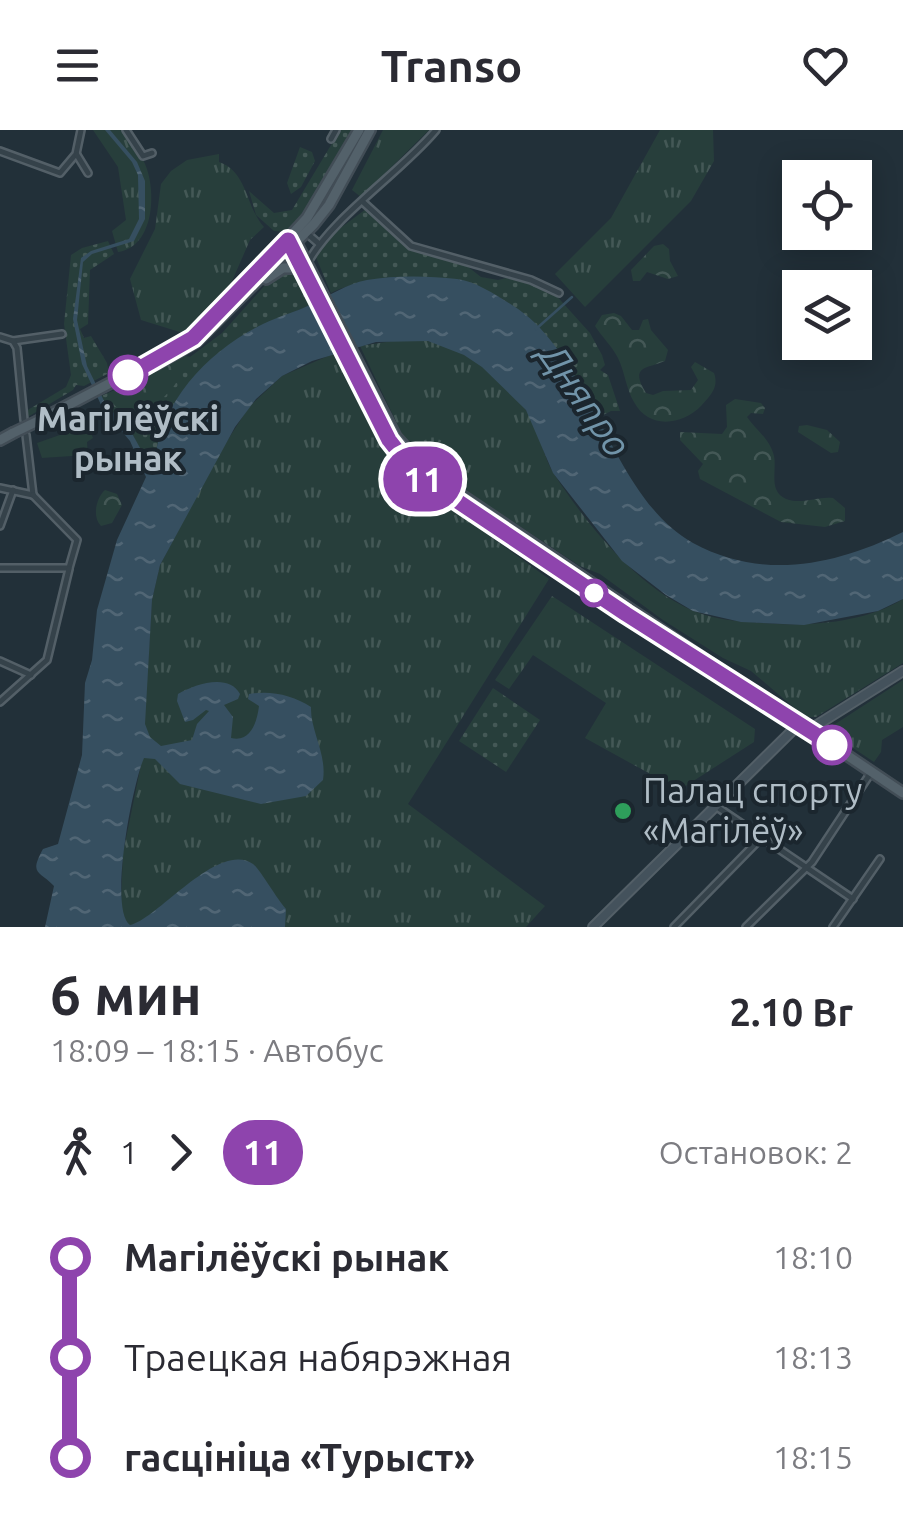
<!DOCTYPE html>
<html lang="ru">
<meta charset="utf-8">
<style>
body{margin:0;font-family:Ubuntu,sans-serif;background:#f2f2f3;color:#2b2b33;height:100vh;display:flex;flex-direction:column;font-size:38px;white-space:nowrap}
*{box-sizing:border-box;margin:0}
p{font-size:32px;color:#7c7c81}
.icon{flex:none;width:55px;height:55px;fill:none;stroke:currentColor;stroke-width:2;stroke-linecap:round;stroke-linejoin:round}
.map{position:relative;height:797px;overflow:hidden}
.side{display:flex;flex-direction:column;background:#fff;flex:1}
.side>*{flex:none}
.badge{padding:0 20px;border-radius:32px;font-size:35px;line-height:65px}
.fabs{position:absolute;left:782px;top:30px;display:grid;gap:20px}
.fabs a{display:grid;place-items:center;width:90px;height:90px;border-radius:0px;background:#fff;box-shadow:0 5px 25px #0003;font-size:50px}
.map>.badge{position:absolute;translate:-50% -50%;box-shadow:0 0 0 5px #fff}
.legs{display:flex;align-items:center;gap:15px;height:110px;padding:0 50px;font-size:32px}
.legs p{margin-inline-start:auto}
.headline{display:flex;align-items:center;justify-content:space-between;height:170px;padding:0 50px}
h1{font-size:55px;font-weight:600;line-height:75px}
ul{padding:0 50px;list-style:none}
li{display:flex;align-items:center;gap:35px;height:100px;font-size:38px}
li i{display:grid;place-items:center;width:15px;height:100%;margin:0 12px;background:currentColor}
li i::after{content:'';width:25px;height:25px;margin:-12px;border:8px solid;border-radius:50%;background:#fff}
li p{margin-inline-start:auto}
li:first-child i{background:linear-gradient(#0000 50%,currentColor 0)}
li:last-child i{background:linear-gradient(currentColor 50%,#0000 0)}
header{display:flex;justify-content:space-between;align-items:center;height:130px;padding:0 50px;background:#fff;font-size:45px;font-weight:600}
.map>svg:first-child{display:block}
.grass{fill:url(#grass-dots)}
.forest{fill:url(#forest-crowns)}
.park{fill:url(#park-tufts)}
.pitch{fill:#273e3b}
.water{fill:url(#water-ripples)}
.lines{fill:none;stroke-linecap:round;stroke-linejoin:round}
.stream{stroke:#364f60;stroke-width:2.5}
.street-casing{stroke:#535f67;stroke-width:10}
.secondary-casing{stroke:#535f67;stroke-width:12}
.primary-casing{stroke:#424d56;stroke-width:14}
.street{stroke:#35424a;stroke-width:5}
.secondary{stroke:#44525c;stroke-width:8}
.primary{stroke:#53616a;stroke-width:9}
.primary-bridge-casing{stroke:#424d56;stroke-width:14;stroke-linecap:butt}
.primary-bridge{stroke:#53616a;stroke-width:9}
.line-1-casing{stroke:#fff;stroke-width:22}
.line-1{stroke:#8e44ad;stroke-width:15}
.stop-1-dot{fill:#fff;stroke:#8e44ad;stroke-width:5}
.leisure-dot{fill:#2e9e5b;stroke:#1b262e;stroke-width:4}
.labels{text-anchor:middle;stroke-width:8;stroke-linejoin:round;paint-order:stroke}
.stop-label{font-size:35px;font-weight:bold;fill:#b0bdc6;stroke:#1b262e}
.poi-label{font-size:35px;fill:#b0bdc6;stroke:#1b262e;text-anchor:start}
.water-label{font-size:38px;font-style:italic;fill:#7194a9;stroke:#1b262e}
</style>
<header><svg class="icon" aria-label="menu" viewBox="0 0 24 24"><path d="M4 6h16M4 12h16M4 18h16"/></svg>Transo<svg class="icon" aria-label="heart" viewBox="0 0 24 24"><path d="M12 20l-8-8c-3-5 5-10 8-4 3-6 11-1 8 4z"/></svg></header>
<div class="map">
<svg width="903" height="797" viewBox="0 0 903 797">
<defs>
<pattern id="grass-dots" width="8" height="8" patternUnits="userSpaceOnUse" patternTransform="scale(2.5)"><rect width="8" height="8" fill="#273e3b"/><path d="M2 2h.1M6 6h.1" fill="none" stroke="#445856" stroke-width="1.8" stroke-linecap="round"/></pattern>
<pattern id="forest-crowns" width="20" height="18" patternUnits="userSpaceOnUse" patternTransform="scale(2.5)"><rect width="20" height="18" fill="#273e3b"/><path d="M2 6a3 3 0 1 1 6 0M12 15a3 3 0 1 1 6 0" fill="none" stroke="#445856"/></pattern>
<pattern id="park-tufts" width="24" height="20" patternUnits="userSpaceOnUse" patternTransform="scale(2.5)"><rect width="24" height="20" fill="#273e3b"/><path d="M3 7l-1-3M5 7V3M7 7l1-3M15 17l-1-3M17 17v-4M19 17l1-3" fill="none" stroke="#445856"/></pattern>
<pattern id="water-ripples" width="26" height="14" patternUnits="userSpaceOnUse" patternTransform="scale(2.5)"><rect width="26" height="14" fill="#364f60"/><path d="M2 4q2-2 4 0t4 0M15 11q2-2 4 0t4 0" fill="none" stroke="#516675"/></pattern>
</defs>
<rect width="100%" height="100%" fill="#223039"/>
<g class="grass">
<polygon points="340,0 352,0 310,75 287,102 274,101 256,85 249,61 274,83 292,80"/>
<polygon points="300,17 312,22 315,31 301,57 291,64 287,53"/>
<path d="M366,79L410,118L463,133L481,147L498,150L510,147L553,162L590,203L602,225L605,235L600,240L608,245L620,281H611L597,288C555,207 506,139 406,149C378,152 356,150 331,163L315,125L319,114Z"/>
<polygon points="108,111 114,124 90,140 88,194 80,199 84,208 91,206 107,233 109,243 84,256 76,255 73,260 26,288 26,281 66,257 71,245 64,194 71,125 82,118"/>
<path d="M294,141L311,175C240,203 164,248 155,331L142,324L132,303L106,275L101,266L190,227L222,203L276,143Z"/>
<polygon points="633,493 779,588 777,591 631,497"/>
<polygon points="493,558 540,590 506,642 459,611"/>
</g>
<g class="forest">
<polygon points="663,114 669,119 670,131 678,146 668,149 647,142 640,151 633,151 631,140 654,116"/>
<path d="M614,183L621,186L632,200H639L643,190L648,189L651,200L668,220L665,231C647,239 629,235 646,263L653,265L663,261L691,260L698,250L691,237L695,232L714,243C719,257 711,265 701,276C682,295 649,300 634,272C626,259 625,242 618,228C612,216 602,207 595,196L602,185Z"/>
<path d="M185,226L191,227C182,237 181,247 174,256C163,269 151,279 142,295L133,296L111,271L112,264Z"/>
<path d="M735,269L761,273L765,278L763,284L751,283L747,287C756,300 770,309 774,326C777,341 768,361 786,369C803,375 818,366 833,368L845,378V391L825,397L781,392L700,349L698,341L703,334L680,310V302L722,304L727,297L726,275Z"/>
<polygon points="807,295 827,300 840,312 838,322 831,323 798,302 799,296"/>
<path d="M105,360L117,364L122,375L112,393L101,396C92,387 96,368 105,360Z"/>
</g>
<g class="park">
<path d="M93,0H124C131,11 140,23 145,34C157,62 154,117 118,122L112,101L126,90L118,37Z"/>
<polygon points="383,0 429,0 361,67 352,60"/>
<polygon points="660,0 713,0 714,31 691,71 585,177 555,144 611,88"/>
<path d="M219,24V32C248,42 245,76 264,97L250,110L225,167L194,199L183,203L141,190L130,149L155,99L161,54L171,41L187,30Z"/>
<path d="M406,209C454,208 507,247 531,288C541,305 543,327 554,344C587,395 642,464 702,484C726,492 752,492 777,494C817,496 868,491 903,469V533L816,587H805L751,541L723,528L663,490L600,444L580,436L474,366L431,333L402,304L360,216Z"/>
<polygon points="335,223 382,313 410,348 549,449 408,674 545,776 526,797 120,797 123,723 142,630 152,470 160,435 220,322 249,277 282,246"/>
<polygon points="552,466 755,599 754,612 684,657 663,651 585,608 606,573 533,525 509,559 495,550"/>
<polygon points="903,550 903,597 882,610 881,622 874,632 826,600"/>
</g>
<polygon class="pitch" points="88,295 93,308 87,312 88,325 42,328 37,313"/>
<path class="water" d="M105,0H110L137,32L145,51V89L134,111L92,124L83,132L77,190L87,236L106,275L129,298L145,327L155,330C161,270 210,220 263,194C279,186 296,182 312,174C331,165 346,154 367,150C396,145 429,146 457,149C475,151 496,165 512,175C593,225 610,367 693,413C763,451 836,435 903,402V469L878,481L804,495L741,492L693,481L666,465L622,431L553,343L526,280L482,237L464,225L428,211L376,212L312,231L282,246L256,269L235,297L160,435L152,470L145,594L150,607L161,616L192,610L197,594L209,581L206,580L193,590L185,592L177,571L178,564C195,554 229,543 240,564L238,569L224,575L233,587L231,608C250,613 257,593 259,576L248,569L249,564C270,560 293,565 311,577C310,600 327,624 323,650L306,666L261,674L180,654L155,629L144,628C133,652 108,779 130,795C157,790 218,710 253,734C260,739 276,768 286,779L285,797H45L54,756C39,740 29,745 43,719L58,714L82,625L85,553L92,530L97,480L117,410L146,347L130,311L103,279L82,234L73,189L81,128L91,121L129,109L139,89L138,45L132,32Z"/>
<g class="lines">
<polyline class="stream" points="536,199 572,167"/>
<g class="street-casing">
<g id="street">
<polyline points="126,0 143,26 152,23"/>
<polyline points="331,9 336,0"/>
<polyline points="0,21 60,43 76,24 81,0"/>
<polyline points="77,25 88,43"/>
<polyline points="363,72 411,116 531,150 559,163"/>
<polyline points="310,106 318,113"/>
<path d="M307,134C331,88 400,43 436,0"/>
<polyline points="0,207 13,211 62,204"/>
<polyline points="13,211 17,218 24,290"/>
<polyline points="26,305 33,365"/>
<polyline points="0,358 33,365"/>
<polyline points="0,396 13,360"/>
<polyline points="0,438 69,438 77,410 33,365"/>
<polyline points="0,531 31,545"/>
<polyline points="0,572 47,530 69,439"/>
<polyline points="717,677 853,769"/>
<polyline points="674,797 760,709"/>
<polyline points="746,797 812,732 872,641"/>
<polyline points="833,797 880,729"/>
</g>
</g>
<g class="secondary-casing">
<g id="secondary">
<polyline points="809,600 903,541"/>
<polyline points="593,797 800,593"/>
</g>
</g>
<g class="primary-casing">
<g id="primary">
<polyline points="288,110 297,114 396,307 430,344 903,663"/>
<polyline points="288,110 389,310 423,349 515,411"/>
<polyline points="266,149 283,138 300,138"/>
<polyline points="238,163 307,88 359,0"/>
<polyline points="38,291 116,250 157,234 196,212 314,94 329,75 370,0"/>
<polyline points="0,310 13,303"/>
<polyline points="612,475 653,502"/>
</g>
</g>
<use href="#street" class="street"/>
<use href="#secondary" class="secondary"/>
<use href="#primary" class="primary"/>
<g class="primary-bridge-casing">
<polyline id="primary-bridge" points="13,303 38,291"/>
</g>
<use href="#primary-bridge" class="primary-bridge"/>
</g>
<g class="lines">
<g class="line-1-casing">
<polyline id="line-1" points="128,245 193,208 288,110 389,310 414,342 626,484 832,615"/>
</g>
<use href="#line-1" class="line-1"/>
</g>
<g class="stop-1-dot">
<circle cx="128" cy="245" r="18"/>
<circle cx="594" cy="463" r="12"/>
<circle cx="832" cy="615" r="18"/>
</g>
<circle class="leisure-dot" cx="623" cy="681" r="10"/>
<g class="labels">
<g class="stop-label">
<text x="128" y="301">Магілёўскі<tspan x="128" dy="40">рынак</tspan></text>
</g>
<g class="poi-label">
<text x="643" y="673">Палац спорту<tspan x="643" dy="40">«Магілёў»</tspan></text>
</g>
<g class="water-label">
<text transform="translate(585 270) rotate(55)" y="13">Дняпро</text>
</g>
</g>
</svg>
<div class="fabs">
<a><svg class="icon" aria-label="locate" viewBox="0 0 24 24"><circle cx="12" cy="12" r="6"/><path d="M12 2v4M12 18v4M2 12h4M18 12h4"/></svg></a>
<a><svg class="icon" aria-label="layers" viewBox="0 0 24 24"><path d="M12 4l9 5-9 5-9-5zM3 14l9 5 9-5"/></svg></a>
</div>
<b class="badge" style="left:423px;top:349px;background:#8e44ad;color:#fff">11</b>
</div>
<section class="side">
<div class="headline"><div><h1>6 мин</h1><p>18:09 – 18:15 · Автобус</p></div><b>2.10 Br</b></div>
<div class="legs"><svg class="icon" aria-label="walk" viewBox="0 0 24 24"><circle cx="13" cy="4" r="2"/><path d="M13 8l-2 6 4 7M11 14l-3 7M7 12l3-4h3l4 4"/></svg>1<svg class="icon" aria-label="forward" viewBox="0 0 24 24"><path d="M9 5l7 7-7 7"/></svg><b class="badge" style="background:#8e44ad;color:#fff">11</b><p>Остановок: 2</p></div>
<ul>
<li><i style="color:#8e44ad"></i><b>Магілёўскі рынак</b><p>18:10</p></li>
<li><i style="color:#8e44ad"></i><span>Траецкая набярэжная</span><p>18:13</p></li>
<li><i style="color:#8e44ad"></i><b>гасцініца «Турыст»</b><p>18:15</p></li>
</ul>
</section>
